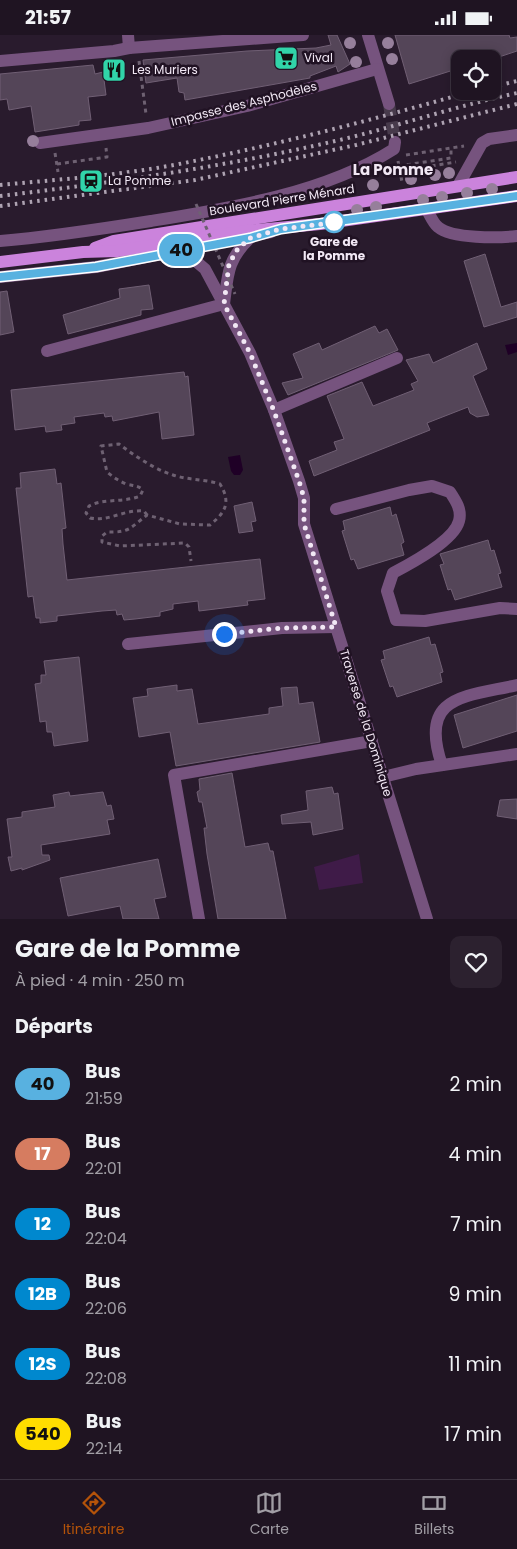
<!DOCTYPE html>
<html lang="fr">
<meta charset="utf-8">
<style>
body{margin:0;font-family:Poppins,sans-serif;background:#2c212f;color:#f1f3f6;height:100vh;display:flex;flex-direction:column;font-size:19px;white-space:nowrap}
*{box-sizing:border-box;margin:0}
p{font-size:16px;color:#a19ea5}
.icon{flex:none;width:28px;height:28px;fill:none;stroke:currentColor;stroke-width:2;stroke-linecap:round;stroke-linejoin:round}
.map{position:relative;height:884px;overflow:hidden}
.details{display:flex;flex-direction:column;background:#1f1422;flex:1}
.details>*{flex:none}
.badge{padding:0 10px;border-radius:16px;font-size:18px;line-height:32px}
.tools{position:absolute;left:451px;top:15px;display:grid;gap:10px}
.tools a{display:grid;place-items:center;width:50px;height:50px;border-radius:10px;background:#1f1422;box-shadow:0 2px 12px #0003,0 0 0 1px #3c3340;font-size:25px}
.you{position:absolute;width:25px;height:25px;margin:-12px;border:4px solid #fff;border-radius:50%;background:#1a73e8;box-shadow:0 0 0 8px #1a73e833}
.map>.badge{position:absolute;translate:-50% -50%;box-shadow:0 0 0 2px #fff}
h2{padding:0 15px;font-size:19px;line-height:45px}
.round{display:grid;place-items:center;flex:none;width:52px;height:52px;border-radius:10px;background:#2c212f}
.summary{display:flex;align-items:center;justify-content:space-between;height:85px;padding:0 15px}
h1{font-size:24px;font-weight:700;line-height:38px}
ul{padding:0;list-style:none}
li{display:flex;align-items:center;gap:15px;height:70px;padding:0 15px}
li div{flex:1}
li b{display:block;font-size:19px}
li em{font-style:normal}
li .badge{min-width:55px;font-weight:700;text-align:center}
.status{display:flex;justify-content:space-between;align-items:center;height:35px;padding:0 25px;background:#1f1422;direction:ltr}
.status svg{height:14px;fill:currentColor}
.menu{display:flex;justify-content:space-around;align-items:center;height:70px;border-top:1px solid #3c3340;background:#1f1422;font-size:14px;color:#a19ea5}
.menu a{display:grid;justify-items:center;gap:2px}
.menu .active{color:#b45309}
.map>svg:first-child{display:block}
.green{fill:#3f1b48}
.water{fill:#1f0026}
.building{fill:#544558;stroke:#705f74}
.lines{fill:none;stroke-linecap:round;stroke-linejoin:round}
.minor-tunnel{stroke:#473a4b;stroke-width:12;stroke-dasharray:12 6;stroke-linecap:butt}
.path{stroke:#6e6172;stroke-width:3;stroke-dasharray:4 4;stroke-linecap:butt}
.minor{stroke:#76537e;stroke-width:12}
.major{stroke:#cb83dc;stroke-width:12}
.rail{stroke:#aea3b2;stroke-width:4;stroke-dasharray:2.5 5;stroke-linecap:butt}
.path-bridge{stroke:#6e6172;stroke-width:3;stroke-dasharray:4 4;stroke-linecap:butt}
.tree{fill:#967f9b}
.line-casing{stroke:#fff;stroke-width:11}
.line{stroke:#58b1e0;stroke-width:8}
.walk{stroke:#f2e8f5;stroke-width:5;stroke-dasharray:0 9}
.stop-dot{fill:#fff;stroke:#58b1e0;stroke-width:2.5}
.labels{text-anchor:middle;stroke-width:5;stroke-linejoin:round;paint-order:stroke}
.poi-label{font-size:12px;fill:#f2e8f5;stroke:#201223;text-anchor:start}
.street-label{font-size:12px;fill:#f2e8f5;stroke:#201223}
.stop-label{font-size:12px;font-weight:bold;fill:#f2e8f5;stroke:#201223}
.quarter-label{font-size:15px;font-weight:bold;fill:#f2e8f5;stroke:#201223}
</style>
<div class="status"><b>21:57</b><svg viewBox="0 0 49 12"><path d="M0 12V9h3v3zM5 12V6h3v6zM10 12V3h3v9zM15 12V0h3v12zM26 1h20v11H26zM47 4h2v5h-2z"/></svg></div>
<div class="map">
<svg width="517" height="884" viewBox="0 0 517 884">
<rect width="100%" height="100%" fill="#291b2d"/>
<polygon class="green" points="359,819 363,848 319,855 314,832"/>
<g class="water">
<polygon points="517,308 517,317 508,320 505,310"/>
<polygon points="240,420 243,435 240,440 234,440 231,436 228,422"/>
</g>
<g class="building">
<polygon points="328,0 337,0 350,29 338,37 336,31 310,41 310,43 185,65 184,58 179,57 177,43 146,48 143,25 247,16 316,13 331,10"/>
<polygon points="395,0 509,0 510,3 517,2 517,16 493,24 460,24 460,33 409,49"/>
<polygon points="93,30 95,39 103,37 106,60 88,62 91,85 79,86 79,90 35,97 31,71 9,75 7,64 0,65 0,39"/>
<polygon points="485,219 501,272 517,267 517,282 484,292 464,226"/>
<polygon points="149,250 153,274 141,275 141,280 68,299 63,280 120,263 119,254"/>
<polygon points="7,256 14,297 0,300 0,257"/>
<polygon points="375,291 379,298 387,294 398,315 288,360 282,348 303,343 293,319 319,308 322,315"/>
<polygon points="477,308 487,334 473,341 489,380 477,382 470,378 468,372 427,388 430,395 314,441 309,426 337,415 334,407 344,404 327,361 362,347 373,371 414,355 411,349 418,346 406,325 429,319 433,328"/>
<polygon points="184,337 185,342 188,341 194,400 162,404 159,377 113,386 112,381 105,382 104,378 74,382 75,388 61,390 62,395 46,397 45,391 15,395 11,355"/>
<polygon points="55,434 57,449 61,448 66,493 62,494 63,509 67,545 260,524 265,564 247,566 248,570 199,576 198,566 173,569 173,574 160,577 160,581 135,584 124,585 122,579 117,580 116,575 102,576 57,581 57,586 40,588 40,583 36,583 33,561 28,562 16,453 21,453 20,438"/>
<polygon points="252,467 256,486 251,487 253,496 239,498 234,471"/>
<polygon points="390,472 392,481 396,479 404,507 401,509 404,520 358,534 354,524 351,525 342,496 345,495 343,486"/>
<polygon points="488,505 491,516 494,515 501,538 498,539 502,552 455,565 451,554 448,555 440,530 444,529 440,519"/>
<polygon points="429,602 431,610 435,609 443,637 440,638 442,647 397,662 393,651 390,652 381,625 385,624 383,616"/>
<polygon points="79,622 88,706 54,711 52,697 47,697 46,686 40,687 35,649 41,648 41,640 46,640 44,626"/>
<polygon points="177,650 177,656 192,654 198,689 269,679 269,673 283,671 281,653 297,652 299,669 313,667 320,707 176,731 170,697 139,702 133,663 148,661 147,654"/>
<polygon points="517,660 517,696 463,713 454,680"/>
<polygon points="232,738 245,812 268,808 270,816 273,816 286,884 218,884 207,819 204,793 207,793 202,767 199,767 197,757 200,755 199,744"/>
<polygon points="332,752 334,759 338,758 343,794 313,800 311,787 282,789 281,780 308,775 306,756"/>
<polygon points="69,757 70,761 103,757 107,771 111,770 114,784 107,785 110,799 41,810 42,820 49,820 50,825 22,835 22,833 11,836 8,822 12,822 7,784 22,782 22,777 55,772 53,760"/>
<polygon points="517,764 517,784 497,781 500,765"/>
<polygon points="158,824 166,862 154,864 159,884 123,884 120,871 68,881 60,843"/>
</g>
<g class="lines">
<polyline class="minor-tunnel" points="389,69 395,107"/>
<g class="path">
<polyline points="139,26 146,79"/>
<polyline points="55,118 58,137"/>
<polyline points="406,120 464,111"/>
<polyline points="398,126 402,147"/>
<polyline points="57,129 107,122 106,113"/>
<polyline points="399,131 451,123 451,114"/>
<polyline points="400,136 456,127"/>
<path d="M147,480L144,476C125,474 108,487 90,483L86,478L89,471C104,463 123,468 140,461L143,455C138,450 133,451 126,449C119,446 113,442 107,437L101,411L119,409C135,421 154,434 173,440C188,445 204,444 220,449C231,467 226,477 210,490L180,489L147,480C131,492 130,498 107,497L102,501V507L120,511L185,508L189,512L191,526"/>
</g>
<g class="minor">
<polyline points="128,0 129,13"/>
<polyline points="368,0 389,69"/>
<polyline points="0,26 114,16 129,13 303,0"/>
<polyline points="40,108 148,93 247,71 377,34"/>
<polyline points="458,151 482,108 489,104 517,100"/>
<path d="M427,175C430,180 433,188 438,192C452,204 499,203 517,201"/>
<path d="M0,206C51,202 101,194 151,186C231,173 325,158 394,114L395,107"/>
<polyline points="178,216 192,223 205,234 250,318 274,375 299,446 304,463 304,489 427,884"/>
<polyline points="0,242 96,232 271,197"/>
<path d="M224,269C228,239 227,225 250,203"/>
<polyline points="47,316 224,269"/>
<polyline points="274,375 397,323"/>
<path d="M336,474L409,455L432,451L450,457C456,466 462,475 459,486C454,506 410,529 393,538L387,556L396,585L425,586L500,573L517,574"/>
<polyline points="128,609 282,593 336,592"/>
<path d="M442,730C418,660 465,662 517,650"/>
<polyline points="383,742 416,734 517,719"/>
<polyline points="199,884 174,740 372,706"/>
</g>
<g class="major">
<polyline points="95,213 114,206 517,142"/>
<polyline points="0,227 83,217 117,216 247,196 320,189 517,161"/>
</g>
<g class="rail">
<polyline points="492,52 517,46"/>
<path d="M0,150C63,144 127,140 189,127C285,108 379,83 473,56"/>
<path d="M0,161C118,147 237,130 352,102C407,88 461,70 517,58"/>
<polyline points="0,171 195,145 356,110 517,69"/>
</g>
<polyline class="path-bridge" points="196,169 235,259"/>
</g>
<g class="tree">
<circle cx="350" cy="8" r="6"/>
<circle cx="388" cy="8" r="6"/>
<circle cx="392" cy="24" r="6"/>
<circle cx="356" cy="27" r="6"/>
<circle cx="33" cy="106" r="6"/>
<circle cx="449" cy="138" r="6"/>
<circle cx="435" cy="140" r="6"/>
<circle cx="411" cy="144" r="6"/>
<circle cx="373" cy="150" r="6"/>
<circle cx="492" cy="154" r="6"/>
<circle cx="467" cy="158" r="6"/>
<circle cx="442" cy="162" r="6"/>
<circle cx="423" cy="165" r="6"/>
<circle cx="376" cy="172" r="6"/>
<circle cx="357" cy="175" r="6"/>
</g>
<g class="lines">
<g class="line-casing">
<polyline id="line" points="0,242 96,232 250,203 281,194 517,161"/>
</g>
<use href="#line" class="line"/>
<polyline class="walk" points="224,599 282,593 336,592 304,489 304,463 299,446 274,376 250,318 224,269 229,229 237,215 250,203 281,194 339,187 334,187"/>
</g>
<defs>
<g id="supermarket-square" transform="scale(1.25)"><rect x="-9" y="-9" width="18" height="18" rx="4" fill="#31d4a9" stroke="#201223"/><path d="M-6-5.5h2.5l.6 2H6L4.5 2H-2.5L-4.4-4H-6ZM-1.5 3.2a1.3 1.3 0 1 0 .1 0ZM3 3.2a1.3 1.3 0 1 0 .1 0Z" fill="#111"/></g>
<g id="restaurant-square" transform="scale(1.25)"><rect x="-9" y="-9" width="18" height="18" rx="4" fill="#31d4a9" stroke="#201223"/><path d="M-5-6h1v4h1v-4h1v4h1v-4h1v5L-1.5 .5V6h-2V.5L-5-1ZM5-6V6H3V1.5H1.5Q1.5-4 5-6Z" fill="#111"/></g>
<g id="station-square" transform="scale(1.25)"><rect x="-9" y="-9" width="18" height="18" rx="4" fill="#31d4a9" stroke="#201223"/><path d="M-3-6H3Q5-6 5-4V2Q5 4 3 4L4.5 6H3L1.5 4h-3L-3 6H-4.5L-3 4Q-5 4-5 2V-4Q-5-6-3-6ZM-3.5-4v3h7v-3ZM-3.5 1v1.5H-2V1ZM2 1v1.5H3.5V1Z" fill="#111"/></g>
</defs>
<g fill-rule="evenodd">
<use href="#supermarket-square" x="286" y="23"/>
<use href="#restaurant-square" x="114" y="35"/>
<use href="#station-square" x="91" y="146"/>
</g>
<circle class="stop-dot" cx="334" cy="187" r="10"/>
<g class="labels">
<g class="poi-label">
<text x="304" y="27">Vival</text>
<text x="132" y="39">Les Muriers</text>
<text x="108" y="150">La Pomme</text>
</g>
<g class="street-label">
<text transform="translate(244 69) rotate(-14)" y="4">Impasse des Asphodèles</text>
<text transform="translate(282 165) rotate(-9)" y="4">Boulevard Pierre Ménard</text>
<text transform="translate(366 688) rotate(73)" y="4">Traverse de la Dominique</text>
</g>
<g class="stop-label">
<text x="334" y="211">Gare de<tspan x="334" dy="14">la Pomme</tspan></text>
</g>
<g class="quarter-label">
<text x="393" y="140">La Pomme</text>
</g>
</g>
</svg>
<div class="tools">
<a><svg class="icon" aria-label="locate" viewBox="0 0 24 24"><circle cx="12" cy="12" r="6"/><path d="M12 2v4M12 18v4M2 12h4M18 12h4"/></svg></a>
</div>
<div class="you" style="left:224px;top:599px"></div>
<b class="badge" style="left:181px;top:215px;background:#58b1e0;color:#111">40</b>
</div>
<section class="details">
<div class="summary"><div><h1>Gare de la Pomme</h1><p>À pied · 4 min · 250 m</p></div><a class="round"><svg class="icon" aria-label="heart" viewBox="0 0 24 24"><path d="M12 20l-8-8c-3-5 5-10 8-4 3-6 11-1 8 4z"/></svg></a></div>
<h2>Départs</h2>
<ul>
<li><span class="badge" style="background:#58b1e0;color:#111">40</span><div><b>Bus</b><p>21:59</p></div><em>2 min</em></li>
<li><span class="badge" style="background:#d67c60;color:#fff">17</span><div><b>Bus</b><p>22:01</p></div><em>4 min</em></li>
<li><span class="badge" style="background:#0088ce;color:#fff">12</span><div><b>Bus</b><p>22:04</p></div><em>7 min</em></li>
<li><span class="badge" style="background:#0088ce;color:#fff">12B</span><div><b>Bus</b><p>22:06</p></div><em>9 min</em></li>
<li><span class="badge" style="background:#0088ce;color:#fff">12S</span><div><b>Bus</b><p>22:08</p></div><em>11 min</em></li>
<li><span class="badge" style="background:#fd0;color:#111">540</span><div><b>Bus</b><p>22:14</p></div><em>17 min</em></li>
</ul>
</section>
<nav class="menu">
<a class="active"><svg class="icon" aria-label="directions" viewBox="0 0 24 24"><path d="M12 3l9 9-9 9-9-9zM9 14v-3h6M13 9l2 2-2 2"/></svg>Itinéraire</a>
<a><svg class="icon" aria-label="map" viewBox="0 0 24 24"><path d="M3 6l6-2 6 2 6-2v14l-6 2-6-2-6 2zM9 4v14M15 6v14"/></svg>Carte</a>
<a><svg class="icon" aria-label="tickets" viewBox="0 0 24 24"><path d="M3 7h18v10H3zM15 7v10"/></svg>Billets</a>
</nav>
